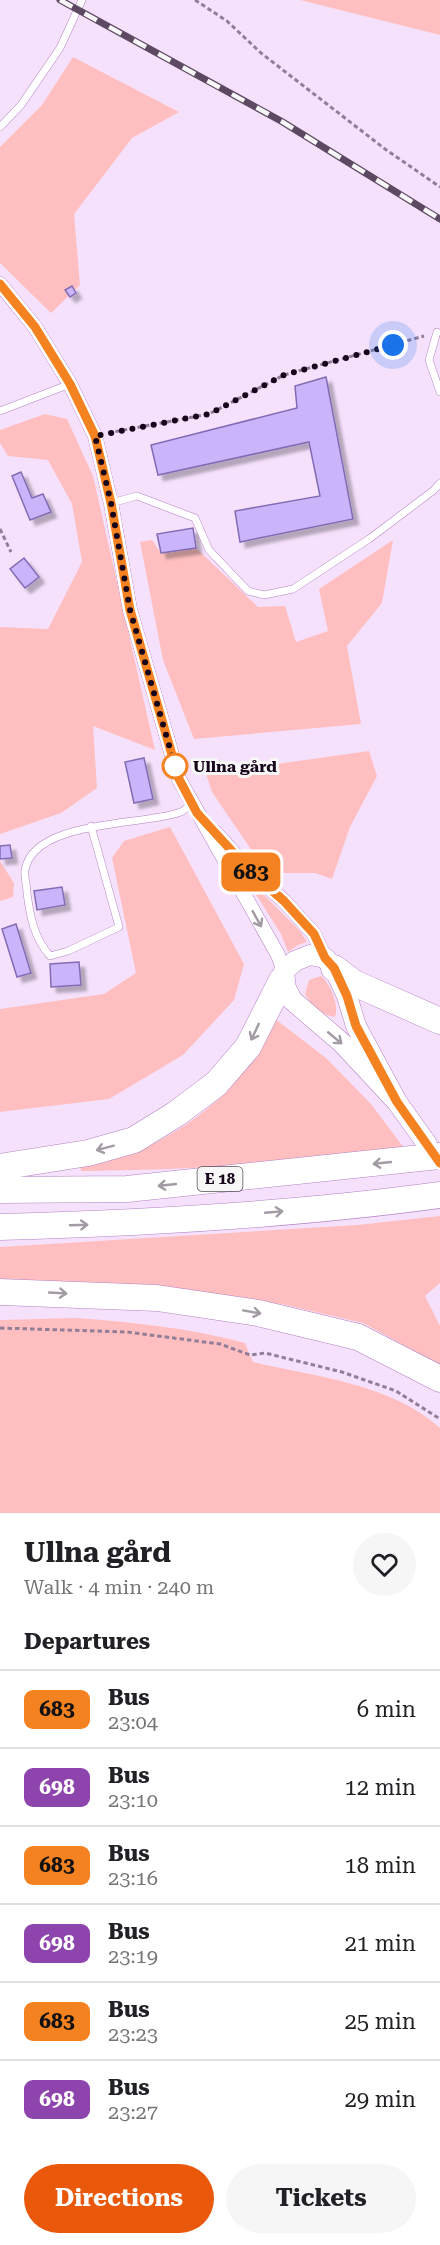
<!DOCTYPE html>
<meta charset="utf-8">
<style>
body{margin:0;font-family:"Roboto Serif",serif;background:#f6f6f6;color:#202124;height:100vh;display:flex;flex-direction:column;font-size:22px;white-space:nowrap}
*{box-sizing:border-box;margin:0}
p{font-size:20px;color:#757577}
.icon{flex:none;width:33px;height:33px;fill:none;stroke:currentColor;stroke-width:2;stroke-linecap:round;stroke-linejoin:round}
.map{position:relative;height:1513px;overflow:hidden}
.side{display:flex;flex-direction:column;background:#fff;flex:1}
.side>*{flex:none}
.badge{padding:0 12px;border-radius:9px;font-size:21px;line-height:39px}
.you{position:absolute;width:30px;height:30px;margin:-15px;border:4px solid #fff;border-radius:50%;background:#1a73e8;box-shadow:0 0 0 9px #1a73e833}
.map>.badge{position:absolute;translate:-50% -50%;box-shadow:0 0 0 3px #fff}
h2{padding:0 24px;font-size:22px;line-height:54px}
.round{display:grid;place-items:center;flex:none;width:63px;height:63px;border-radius:32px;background:#f6f6f6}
.overview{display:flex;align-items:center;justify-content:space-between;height:102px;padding:0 24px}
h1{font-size:28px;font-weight:700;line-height:45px}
.primary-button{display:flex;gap:12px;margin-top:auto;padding:12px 24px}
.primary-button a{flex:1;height:69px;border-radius:36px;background:#ea580c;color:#fff;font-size:24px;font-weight:700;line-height:69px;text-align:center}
.primary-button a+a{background:#f6f6f6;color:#202124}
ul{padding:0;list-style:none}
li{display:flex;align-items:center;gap:18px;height:78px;padding:0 24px;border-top:2px solid #e0e0e0}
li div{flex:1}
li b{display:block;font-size:22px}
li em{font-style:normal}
li .badge{min-width:66px;font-weight:700;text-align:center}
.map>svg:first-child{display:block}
.green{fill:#ffbfc0}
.building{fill:#cab5fa;stroke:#826cb3;stroke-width:1.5;filter:url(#shadow)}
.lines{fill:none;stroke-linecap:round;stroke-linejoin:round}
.lane-casing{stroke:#b381c3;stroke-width:8}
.street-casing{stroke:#b381c3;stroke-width:15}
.secondary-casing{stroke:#b381c3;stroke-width:21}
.highway-casing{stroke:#b381c3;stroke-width:27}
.path{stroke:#927e98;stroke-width:3;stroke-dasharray:4.5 3;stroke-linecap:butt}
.lane{stroke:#fff;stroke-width:7}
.street{stroke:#fff;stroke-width:14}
.secondary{stroke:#fff;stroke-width:20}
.highway{stroke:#fff;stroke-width:26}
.rail-casing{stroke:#5d4a62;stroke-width:7}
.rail{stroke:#f7f7f7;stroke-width:4.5;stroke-dasharray:14;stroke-linecap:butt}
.oneway{stroke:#a29ba4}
.line-casing{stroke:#fff;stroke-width:14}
.line{stroke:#f58220;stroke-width:9}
.walk{stroke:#16041b;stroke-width:6;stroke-dasharray:0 10.8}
.stop-dot{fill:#fff;stroke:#f58220;stroke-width:3}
.labels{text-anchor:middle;stroke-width:6;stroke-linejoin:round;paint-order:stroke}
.shield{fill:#f7f7f7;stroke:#5a4d5d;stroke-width:1.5}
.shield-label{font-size:15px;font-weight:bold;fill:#16041b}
.stop-label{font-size:16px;font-weight:bold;fill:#16041b;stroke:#f7f7f7;text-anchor:start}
</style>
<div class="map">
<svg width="440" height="1513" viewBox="0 0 440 1513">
<defs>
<filter id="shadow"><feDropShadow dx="5.5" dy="5.5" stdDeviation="1.5" flood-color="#0004"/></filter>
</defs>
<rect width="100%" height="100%" fill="#f6e1fd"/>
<g class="green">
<polygon points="300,0 440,0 440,35"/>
<polygon points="73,57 179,112 132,138 74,214 80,285 51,313 0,263 0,147 42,105"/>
<polygon points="45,414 67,419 93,476 155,750 93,726 97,788 61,813 0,834 0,627 48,629 82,562 72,504 48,460 8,456 0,443 0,430"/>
<polygon points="152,540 161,553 196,548 258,607 285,606 296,642 328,631 319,589 393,540 382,603 347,646 361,724 194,739 163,660 140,542"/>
<polygon points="369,751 377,776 350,827 332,879 315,873 267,873 212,792 206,774"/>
<polygon points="170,827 244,964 234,1000 183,1055 109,1099 0,1112 0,1009 104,994 136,973 112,858 124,841"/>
<polygon points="0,861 14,883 13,897 0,901"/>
<polygon points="250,885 254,885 300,931 307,942 298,945 288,952 281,934"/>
<path d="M321,976C331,985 339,1004 335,1017C323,1016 311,1005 305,994L309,980Z"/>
<path d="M274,1018L326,1058L371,1104L407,1152C299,1163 190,1170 81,1171L80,1164C101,1159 129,1156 147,1147C207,1117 249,1079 274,1018Z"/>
<polygon points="440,1216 440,1283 425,1296 440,1326 440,1365 363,1323 281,1304 106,1287 0,1282 0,1247 357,1225"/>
<path d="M75,1318C133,1322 189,1328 245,1343L253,1362C316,1377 390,1383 440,1428V1513H0V1320Z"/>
</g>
<g class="building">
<polygon points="72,286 76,293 70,297 65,290"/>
<polygon points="326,377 353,519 240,542 235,511 320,496 309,442 158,475 151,445 297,408 295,386"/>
<polygon points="21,472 32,498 43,494 51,512 30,520 12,476"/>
<polygon points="193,528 196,548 161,553 157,534"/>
<polygon points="24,558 39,577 25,588 10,569"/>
<polygon points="144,758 153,799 134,803 125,762"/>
<polygon points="10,845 12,858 0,859 0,846"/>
<polygon points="62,887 65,905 37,910 34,891"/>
<polygon points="16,924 31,973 17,977 2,929"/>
<polygon points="79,962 81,985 51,987 50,964"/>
</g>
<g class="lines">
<g class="lane-casing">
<g id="lane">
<polyline points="0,127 21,105 60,48 82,0"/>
<polyline points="437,332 429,360 440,392"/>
<polyline points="0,411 70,384"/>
<polyline points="111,503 137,496 195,518 209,550 248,591 264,595 293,589 369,539 434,490 440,483"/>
<path d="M91,826L119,927L68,951L50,956C34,938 30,916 27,893C27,886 24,877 25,870C34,819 144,826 181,812C185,810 189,806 192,803"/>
</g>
</g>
<g class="street-casing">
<g id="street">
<polyline points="0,284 35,327 70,384 95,436 111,503 130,610 179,779 278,955 284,971"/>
<polyline points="215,832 251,872 284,901 314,934 325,958"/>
</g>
</g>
<g class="secondary-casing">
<polyline id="secondary" points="397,1102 342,1043 292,1000 282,980 284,971 295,961 310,955 325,958 334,968 347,996 356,1026 397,1102 427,1144"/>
</g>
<g class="highway-casing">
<g id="highway">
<polyline points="334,968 354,983 440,1021"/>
<polyline points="0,1167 88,1153 134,1140 176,1114 216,1084 248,1047 282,980"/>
<polyline points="0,1190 127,1189 440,1156"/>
<path d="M0,1227C147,1223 294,1215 440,1195"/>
<polyline points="0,1292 157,1298 258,1313 358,1337 440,1379"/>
</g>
</g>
<g class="path">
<polyline points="195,0 227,21 261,53 385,149 440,187"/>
<polyline points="108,433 209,414 284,375 424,336"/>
<polyline points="0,529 11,552"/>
<polyline points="0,1328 127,1332 220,1344 250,1355 265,1353 342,1372 396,1391 440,1419"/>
</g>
<use href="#lane" class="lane"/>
<use href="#street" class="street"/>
<use href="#secondary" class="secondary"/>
<use href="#highway" class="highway"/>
<g class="rail-casing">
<polyline id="rail" points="60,0 281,121 440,219"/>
</g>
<use href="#rail" class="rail"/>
</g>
<defs><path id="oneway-shaft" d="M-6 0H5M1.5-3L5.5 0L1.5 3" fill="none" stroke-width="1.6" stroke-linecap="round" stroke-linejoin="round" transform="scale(1.5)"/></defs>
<g class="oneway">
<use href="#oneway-shaft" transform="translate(257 919) rotate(61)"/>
<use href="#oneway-shaft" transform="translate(255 1032) rotate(115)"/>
<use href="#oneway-shaft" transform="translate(335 1038) rotate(40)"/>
<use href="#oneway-shaft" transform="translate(105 1148) rotate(165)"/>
<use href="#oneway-shaft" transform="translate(382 1163) rotate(174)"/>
<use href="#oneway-shaft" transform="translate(167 1185) rotate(174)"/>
<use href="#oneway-shaft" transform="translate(274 1212) rotate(-5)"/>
<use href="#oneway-shaft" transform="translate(79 1225) rotate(-2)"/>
<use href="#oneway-shaft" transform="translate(58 1293) rotate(3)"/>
<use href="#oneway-shaft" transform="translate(252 1312) rotate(10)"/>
</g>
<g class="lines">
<g class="line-casing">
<polyline id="line" points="0,284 35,327 70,384 95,436 111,503 130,610 179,779 197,813 251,872 284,901 314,934 325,958 334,968 347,996 356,1026 397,1102 440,1163"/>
</g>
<use href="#line" class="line"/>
<polyline class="walk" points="175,766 130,610 111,503 95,436 209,414 284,375 393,345"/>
</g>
<circle class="stop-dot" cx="175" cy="766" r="12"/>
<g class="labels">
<rect class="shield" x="197.5" y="1167" width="45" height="24" rx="4.5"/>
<g class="shield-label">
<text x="220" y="1184">E 18</text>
</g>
<g class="stop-label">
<text x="193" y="772">Ullna gård</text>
</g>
</g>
</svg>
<div class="you" style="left:393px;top:345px"></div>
<b class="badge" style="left:251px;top:872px;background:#f58220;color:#111">683</b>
</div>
<section class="side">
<div class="overview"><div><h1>Ullna gård</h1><p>Walk · 4 min · 240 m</p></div><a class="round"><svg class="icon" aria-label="heart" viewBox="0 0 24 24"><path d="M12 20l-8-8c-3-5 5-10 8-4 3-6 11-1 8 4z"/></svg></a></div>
<h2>Departures</h2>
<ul>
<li><span class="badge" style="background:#f58220;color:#111">683</span><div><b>Bus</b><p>23:04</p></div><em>6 min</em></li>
<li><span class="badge" style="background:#8e44ad;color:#fff">698</span><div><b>Bus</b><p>23:10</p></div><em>12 min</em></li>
<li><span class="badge" style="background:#f58220;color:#111">683</span><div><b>Bus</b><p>23:16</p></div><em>18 min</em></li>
<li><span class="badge" style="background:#8e44ad;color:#fff">698</span><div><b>Bus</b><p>23:19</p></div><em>21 min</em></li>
<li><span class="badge" style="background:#f58220;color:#111">683</span><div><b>Bus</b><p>23:23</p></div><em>25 min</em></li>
<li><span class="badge" style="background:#8e44ad;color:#fff">698</span><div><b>Bus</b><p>23:27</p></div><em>29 min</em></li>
</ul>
<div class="primary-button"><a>Directions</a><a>Tickets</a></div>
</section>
